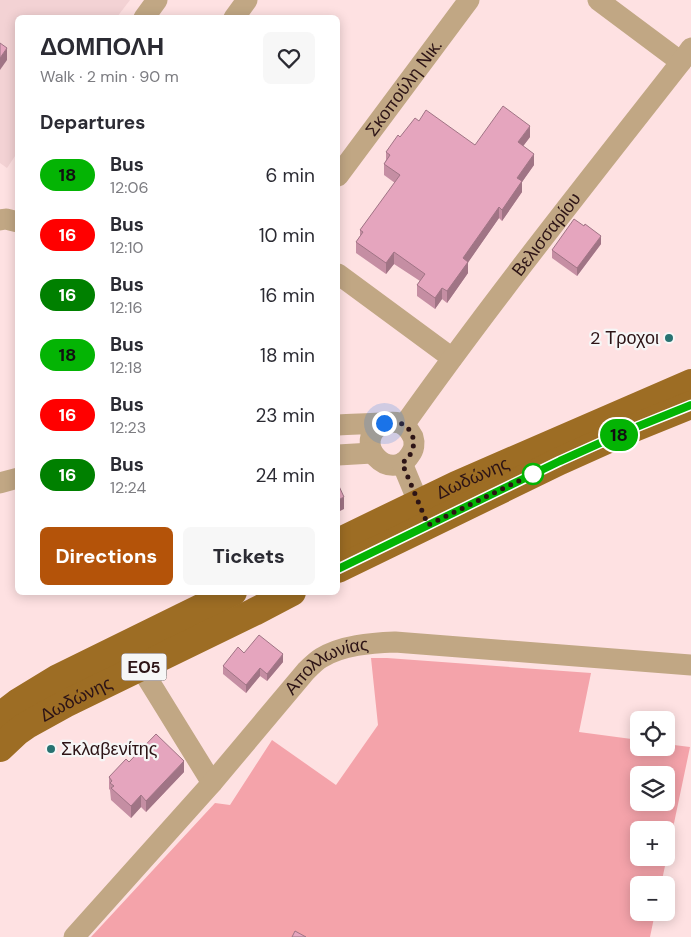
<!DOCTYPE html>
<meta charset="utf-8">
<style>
body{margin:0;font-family:"DM Sans",sans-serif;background:#f7f7f7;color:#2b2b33;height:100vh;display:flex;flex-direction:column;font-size:19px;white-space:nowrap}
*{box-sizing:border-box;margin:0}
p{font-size:16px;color:#7c7c81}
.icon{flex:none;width:28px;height:28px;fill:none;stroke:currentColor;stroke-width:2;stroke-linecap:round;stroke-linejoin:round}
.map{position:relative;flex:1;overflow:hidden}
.sheet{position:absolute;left:15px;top:15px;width:325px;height:580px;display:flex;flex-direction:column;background:#fff;border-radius:8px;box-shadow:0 2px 12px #0003}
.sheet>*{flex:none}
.badge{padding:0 10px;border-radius:16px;font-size:18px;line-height:32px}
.tools{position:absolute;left:630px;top:711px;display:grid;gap:10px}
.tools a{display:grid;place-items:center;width:45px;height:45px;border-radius:8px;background:#fff;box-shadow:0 2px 12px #0003;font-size:25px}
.you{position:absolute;width:25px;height:25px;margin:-12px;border:4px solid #fff;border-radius:50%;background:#1a73e8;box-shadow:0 0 0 8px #1a73e833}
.map>.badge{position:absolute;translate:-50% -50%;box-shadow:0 0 0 2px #fff}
h2{padding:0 25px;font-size:19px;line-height:45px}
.round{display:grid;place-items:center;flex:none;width:52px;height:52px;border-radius:8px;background:#f7f7f7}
.head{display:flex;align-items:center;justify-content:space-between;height:85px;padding:0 25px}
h1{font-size:24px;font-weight:800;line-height:38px}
.button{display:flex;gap:10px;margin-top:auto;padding:10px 25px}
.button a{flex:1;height:58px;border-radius:8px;background:#b45309;color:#fff;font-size:20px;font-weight:800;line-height:58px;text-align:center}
.button a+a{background:#f7f7f7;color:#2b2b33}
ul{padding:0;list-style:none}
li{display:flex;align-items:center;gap:15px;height:60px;padding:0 25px}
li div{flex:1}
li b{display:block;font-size:19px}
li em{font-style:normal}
li .badge{min-width:55px;font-weight:700;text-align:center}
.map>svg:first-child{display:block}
.built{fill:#f3d2d4}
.green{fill:#f4a3aa;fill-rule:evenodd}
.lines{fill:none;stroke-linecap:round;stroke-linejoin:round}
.minor{stroke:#c1a784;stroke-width:21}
.major{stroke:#9d6d24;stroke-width:28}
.wall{fill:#c58ea3}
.shaded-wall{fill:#a07485}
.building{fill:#e5a5be;stroke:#a07485}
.line-casing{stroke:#fff;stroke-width:11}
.line{stroke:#04b404;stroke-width:8}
.walk{stroke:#2d1416;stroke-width:5;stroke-dasharray:0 9}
.poi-dot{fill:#287271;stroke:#f6f6f6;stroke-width:2}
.stop-dot{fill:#fff;stroke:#04b404;stroke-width:2.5}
.labels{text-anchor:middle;stroke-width:4.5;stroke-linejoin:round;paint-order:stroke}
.shield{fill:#f6f6f6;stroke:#695859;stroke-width:1}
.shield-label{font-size:16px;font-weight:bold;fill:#2d1416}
.street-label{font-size:18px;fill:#2d1416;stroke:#f6f6f6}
.poi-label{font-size:18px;fill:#2d1416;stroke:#f6f6f6;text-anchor:end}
</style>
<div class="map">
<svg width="691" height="937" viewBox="0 0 691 937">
<rect width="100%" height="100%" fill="#fee1e2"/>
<polygon class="built" points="0,0 130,0 117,17 18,18 17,153 7,168 0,163"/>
<path class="green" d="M371,658H387L591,673L579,732L639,740V748H666V744L690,747L661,885H639V912L655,913L650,937H91L215,803L230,805L272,740L336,785L378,725ZM639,775H666V802H639ZM639,830H666V858H639Z"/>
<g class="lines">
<g class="minor">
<polyline points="598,0 681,62"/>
<polyline points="144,18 157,0"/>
<polyline points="234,18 247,0"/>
<path id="s1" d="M338,176L469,0"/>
<polyline points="0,220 6,219 18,222"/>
<polyline points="338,274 452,358"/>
<path d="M338,425C352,424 366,424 380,423C387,423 393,421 399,423C406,425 410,431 413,437C415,443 414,450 410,455C391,485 348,442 384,423"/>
<path id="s2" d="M404,425C492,301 587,182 681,62L691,48"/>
<polyline points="338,455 372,453"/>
<polyline points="402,463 424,516"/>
<polyline points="0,483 18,478"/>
<polyline points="141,668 212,783"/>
<path id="s3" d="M74,937L212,783L306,671C311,666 316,661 321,658C342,645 371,643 395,642L691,665"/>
</g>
<g class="major">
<path id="s4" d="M338,542L456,485L691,383"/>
<polyline points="338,569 560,461 629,430 691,405"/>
<polyline points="0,716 17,703 58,678 233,592"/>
<path id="s5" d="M0,748L17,732L27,725L65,704L254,612L292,592"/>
</g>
</g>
<g class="wall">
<polygon points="419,121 475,145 530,137 523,146 534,165 522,182 522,192 502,221 499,218 468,262 468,273 447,303 442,299 435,309 417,296 417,285 420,281 394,264 386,274 356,253 356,242 360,236 360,230 395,183 384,175 384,164 386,160 386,152 400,137"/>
<polygon points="601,244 577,276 552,258 552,250"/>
<polygon points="244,653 283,662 267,681 260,676 246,693 223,674 223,666"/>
<polygon points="129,762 184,772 146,812 141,807 131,818 111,800 110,790 109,789 109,777"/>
</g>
<g class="shaded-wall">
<polygon points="7,48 7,60 0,70 0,58"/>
<polygon points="530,126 530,137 518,153 518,142"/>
<polygon points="534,154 534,165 522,182 522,192 502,221 502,210 517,178"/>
<polygon points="499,207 499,218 465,267 468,262 468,273 447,303 447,291 463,258"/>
<polygon points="601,236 601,244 577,276 577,268"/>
<polygon points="394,252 394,264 386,274 386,263"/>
<polygon points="442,288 442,299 435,309 435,298"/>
<polygon points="344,497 344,509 338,512 338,500"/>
<polygon points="283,654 283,662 267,681 267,674"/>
<polygon points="260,668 260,676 246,693 246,685"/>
<polygon points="184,761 184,772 146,812 146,801"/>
<polygon points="141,795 141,807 131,818 131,806"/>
</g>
<g class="building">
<polygon points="0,43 7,48 0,58"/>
<polygon points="503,106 530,126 518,142 534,154 517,178 522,181 502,210 499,207 463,258 468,262 447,291 442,288 435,298 417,285 425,274 394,252 386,263 356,242 363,232 360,230 400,175 384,164 390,155 386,152 398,135 400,137 415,118 419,121 426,110 475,145"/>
<polygon points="574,219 584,226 585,224 601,236 577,268 552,250"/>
<polygon points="338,484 344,497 338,500"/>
<polygon points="259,635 283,654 267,674 260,668 246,685 223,666 238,647 244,653"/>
<polygon points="156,734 184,761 146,801 141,795 131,806 111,788 114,786 110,783 112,781 109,777 126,759 129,762"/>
<polygon points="295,931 306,937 292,937"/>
</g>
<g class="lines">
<g class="line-casing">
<polyline id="line" points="338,569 560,461 629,430 691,405"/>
</g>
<use href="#line" class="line"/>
<path class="walk" d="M384,423C411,415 425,447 402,463L428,525L535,473L533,474"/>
</g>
<g class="poi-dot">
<circle cx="669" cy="338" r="5"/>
<circle cx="51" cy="749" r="5"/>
</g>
<circle class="stop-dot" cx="533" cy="474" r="10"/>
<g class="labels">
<rect class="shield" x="121.5" y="653.5" width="45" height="27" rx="4"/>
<g class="shield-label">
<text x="144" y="673">ΕΟ5</text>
</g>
<g class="street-label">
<text dy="6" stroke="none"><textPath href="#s1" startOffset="110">Σκοπούλη Νικ.</textPath></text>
<text dy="6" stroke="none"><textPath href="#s2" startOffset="238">Βελισσαρίου</textPath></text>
<text dy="6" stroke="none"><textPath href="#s4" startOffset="149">Δωδώνης</textPath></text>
<text dy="6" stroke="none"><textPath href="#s3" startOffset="374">Απολλωνίας</textPath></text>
<text dy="6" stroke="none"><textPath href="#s5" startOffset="91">Δωδώνης</textPath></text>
</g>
<g class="poi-label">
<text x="659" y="344">2 Τροχοι</text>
<text x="61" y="755" text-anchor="start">Σκλαβενίτης</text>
</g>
</g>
</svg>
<div class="tools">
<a><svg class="icon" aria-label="locate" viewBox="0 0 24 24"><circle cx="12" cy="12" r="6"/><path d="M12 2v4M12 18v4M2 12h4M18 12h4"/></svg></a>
<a><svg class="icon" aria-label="layers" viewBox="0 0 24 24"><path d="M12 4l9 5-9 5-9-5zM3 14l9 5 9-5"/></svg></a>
<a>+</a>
<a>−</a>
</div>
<div class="you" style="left:384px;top:423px"></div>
<b class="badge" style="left:619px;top:435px;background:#04b404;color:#111">18</b>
<section class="sheet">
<div class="head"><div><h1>ΔΟΜΠΟΛΗ</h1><p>Walk · 2 min · 90 m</p></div><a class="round"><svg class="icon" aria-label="heart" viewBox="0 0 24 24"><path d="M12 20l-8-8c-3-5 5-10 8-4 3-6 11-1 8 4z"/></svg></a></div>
<h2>Departures</h2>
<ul>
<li><span class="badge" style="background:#04b404;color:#111">18</span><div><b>Bus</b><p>12:06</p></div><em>6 min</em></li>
<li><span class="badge" style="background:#f00;color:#fff">16</span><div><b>Bus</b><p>12:10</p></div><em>10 min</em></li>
<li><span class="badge" style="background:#008000;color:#fff">16</span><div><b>Bus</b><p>12:16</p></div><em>16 min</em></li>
<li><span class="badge" style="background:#04b404;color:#111">18</span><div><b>Bus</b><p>12:18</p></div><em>18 min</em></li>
<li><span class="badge" style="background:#f00;color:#fff">16</span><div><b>Bus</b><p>12:23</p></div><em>23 min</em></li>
<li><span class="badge" style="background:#008000;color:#fff">16</span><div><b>Bus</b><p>12:24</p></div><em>24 min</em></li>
</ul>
<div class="button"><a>Directions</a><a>Tickets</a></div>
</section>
</div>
